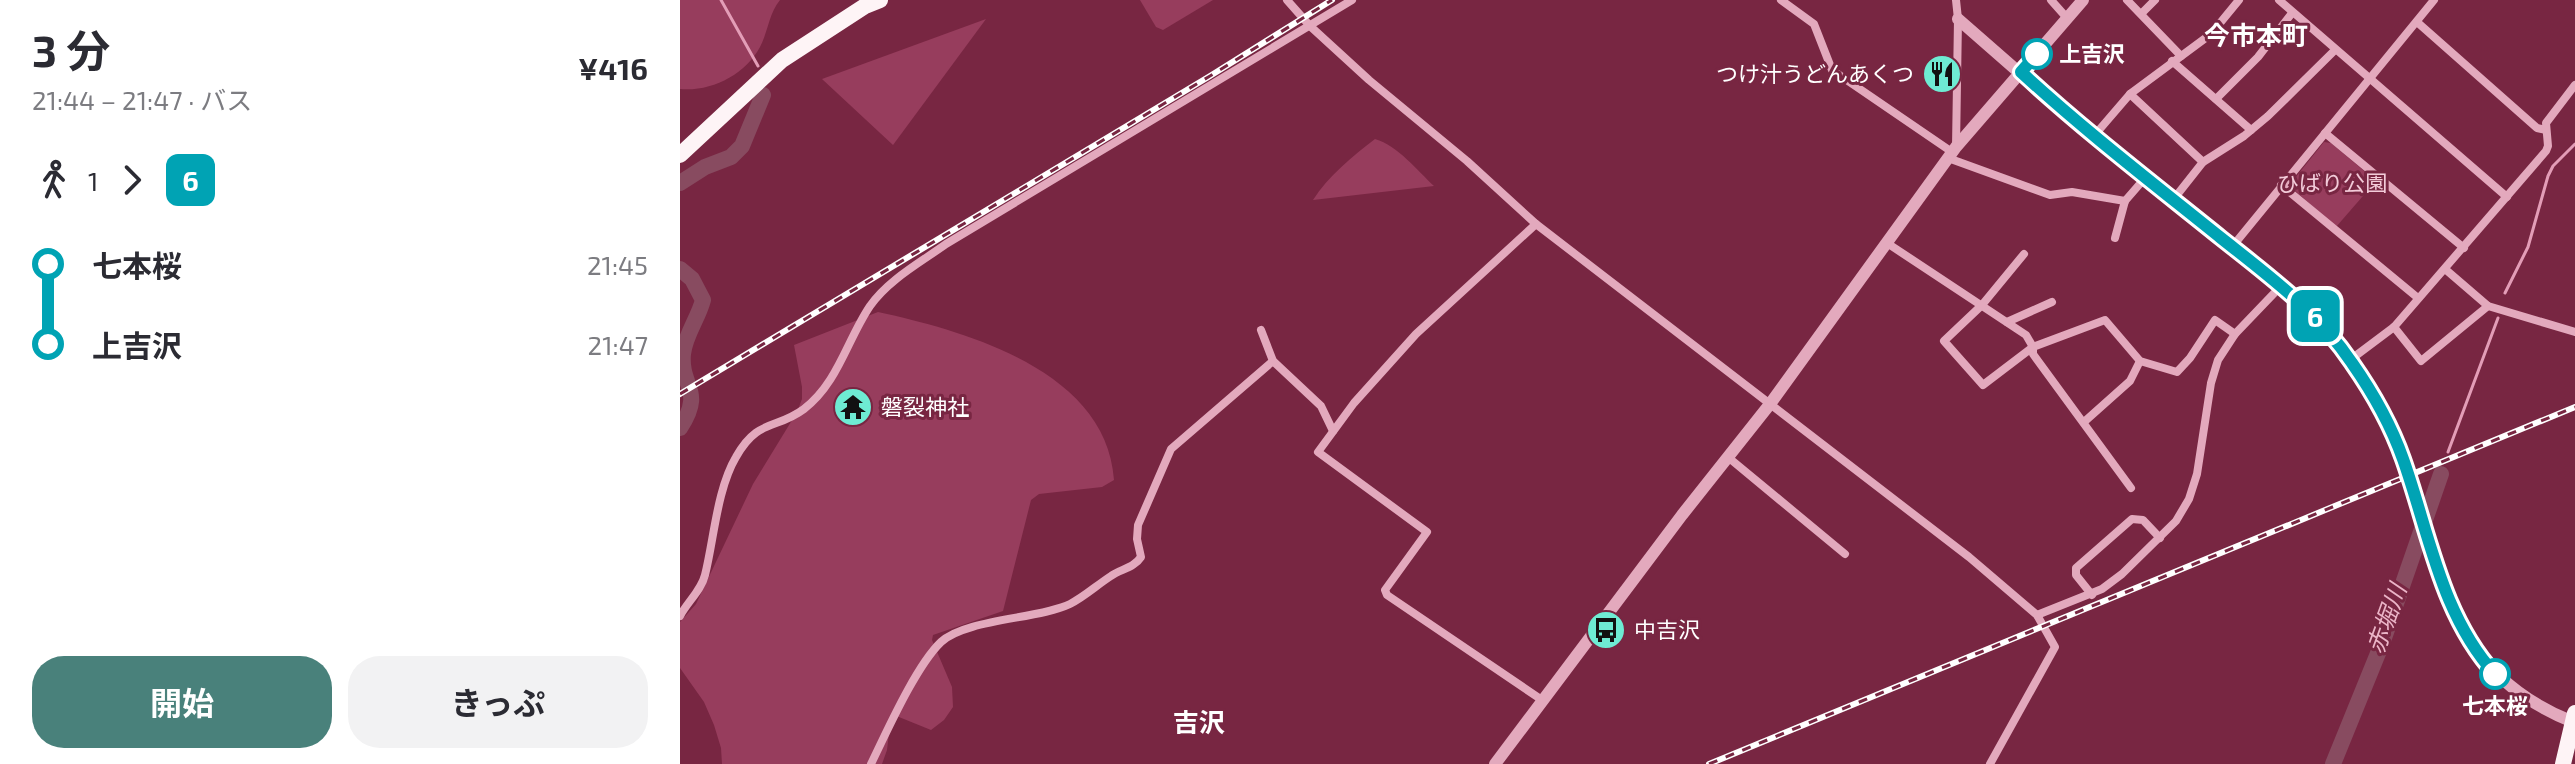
<!DOCTYPE html>
<html lang="ja">
<meta charset="utf-8">
<style>
body{margin:0;font-family:"Exo 2","Noto Sans JP",sans-serif;background:#f2f2f3;color:#2b2b33;height:100vh;display:flex;flex-direction:column;font-size:30px;white-space:nowrap}
*{box-sizing:border-box;margin:0}
p{font-size:26px;color:#7c7c81}
.icon{flex:none;width:44px;height:44px;fill:none;stroke:currentColor;stroke-width:2;stroke-linecap:round;stroke-linejoin:round}
.map{position:relative;flex:1;overflow:hidden}
.panel{display:flex;flex-direction:column;background:#fff;width:680px}
.panel>*{flex:none}
.badge{padding:0 16px;border-radius:12px;font-size:28px;line-height:52px}
.map>.badge{position:absolute;translate:-50% -50%;box-shadow:0 0 0 4px #fff}
.legs{display:flex;align-items:center;gap:12px;height:88px;padding:0 32px;font-size:26px}
.legs p{margin-inline-start:auto}
.overview{display:flex;align-items:center;justify-content:space-between;height:136px;padding:0 32px}
h1{font-size:44px;font-weight:700;line-height:60px}
.primary-button{display:flex;gap:16px;margin-top:auto;padding:16px 32px}
.primary-button a{flex:1;height:92px;border-radius:32px;background:#49817b;color:#fff;font-size:32px;font-weight:700;line-height:92px;text-align:center}
.primary-button a+a{background:#f2f2f3;color:#2b2b33}
ul{padding:0 32px;list-style:none}
li{display:flex;align-items:center;gap:28px;height:80px;font-size:30px}
li i{display:grid;place-items:center;width:12px;height:100%;margin:0 10px;background:currentColor}
li i::after{content:'';width:20px;height:20px;margin:-10px;border:6px solid;border-radius:50%;background:#fff}
li p{margin-inline-start:auto}
li:first-child i{background:linear-gradient(#0000 50%,currentColor 0)}
li:last-child i{background:linear-gradient(currentColor 50%,#0000 0)}
main{display:flex;flex:1;min-height:0}
.map>svg:first-child{display:block}
.green{fill:#973d5d}
.lines{fill:none;stroke-linecap:round;stroke-linejoin:round}
.stream{stroke:#e39db7;stroke-width:3}
.river{stroke:#884b60;stroke-width:16}
.minor{stroke:#e3a9bd;stroke-width:8}
.tertiary{stroke:#e3a9bd;stroke-width:12}
.trunk{stroke:#fef4f6;stroke-width:16}
.rail-casing{stroke:#fff;stroke-width:6}
.rail{stroke:#782642;stroke-width:3;stroke-dasharray:9;stroke-linecap:butt}
.line-1-casing{stroke:#fff;stroke-width:18}
.line-1{stroke:#00a3b4;stroke-width:12}
.stop-1-dot{fill:#fff;stroke:#00a3b4;stroke-width:4}
.labels{text-anchor:middle;stroke-width:6;stroke-linejoin:round;paint-order:stroke}
.stop-label{font-size:22px;font-weight:bold;fill:#fff;stroke:#782642;text-anchor:start}
.poi-label{font-size:22px;fill:#fff;stroke:#782642;text-anchor:start}
.park-label{font-size:22px;fill:#f3cbd9;stroke:#782642}
.water-label{font-size:24px;font-style:italic;fill:#ebb4c7;stroke:#782642}
.quarter-label{font-size:26px;font-weight:bold;fill:#fff;stroke:#782642}
</style>
<main>
<section class="panel">
<div class="overview"><div><h1>3 分</h1><p>21:44 – 21:47 · バス</p></div><b>¥416</b></div>
<div class="legs"><svg class="icon" aria-label="walk" viewBox="0 0 24 24"><circle cx="13" cy="4" r="2"/><path d="M13 8l-2 6 4 7M11 14l-3 7M7 12l3-4h3l4 4"/></svg>1<svg class="icon" aria-label="forward" viewBox="0 0 24 24"><path d="M9 5l7 7-7 7"/></svg><b class="badge" style="background:#00a3b4;color:#fff">6</b></div>
<ul>
<li><i style="color:#00a3b4"></i><b>七本桜</b><p>21:45</p></li>
<li><i style="color:#00a3b4"></i><b>上吉沢</b><p>21:47</p></li>
</ul>
<div class="primary-button"><a>開始</a><a>きっぷ</a></div>
</section>
<div class="map">
<svg width="1895" height="764" viewBox="0 0 1895 764">
<rect width="100%" height="100%" fill="#782642"/>
<g class="green">
<path d="M0,0H100C89,13 88,32 80,47C65,75 31,92 0,89Z"/>
<polygon points="460,0 533,0 483,30 476,27"/>
<polygon points="306,19 213,145 142,79"/>
<path d="M695,139C718,146 737,170 754,186L633,200C648,176 673,156 695,139Z"/>
<polygon points="1644,142 1651,143 1696,181 1656,227 1612,188 1611,183"/>
<path d="M198,312C286,331 427,371 434,480L422,487L359,494L351,500L323,611L253,635L252,640L272,687L273,707L264,720L251,730L214,715L211,716L207,750L202,764H42L41,748L34,725L24,702L0,668V622L16,604L73,484L117,412L122,399V387L114,345Z"/>
</g>
<g class="lines">
<g class="stream">
<polyline points="41,0 78,66"/>
<polyline points="1825,293 1848,247 1868,176 1873,166 1895,144"/>
<polyline points="1768,452 1818,318"/>
</g>
<g class="river">
<polyline points="0,183 25,167 51,157 62,146 83,95"/>
<path d="M0,269L12,279L23,300C18,319 5,335 3,354C0,387 25,390 0,428"/>
<polyline points="1653,764 1703,641 1761,474"/>
</g>
<g class="minor">
<polyline points="607,0 630,26 689,80 787,161 856,224 1289,557 1357,615 1375,647 1310,764"/>
<polyline points="1101,0 1134,24 1152,70 1272,152"/>
<polyline points="1276,0 1278,19 1276,147"/>
<polyline points="1371,0 1387,18"/>
<polyline points="1447,0 1501,56"/>
<polyline points="1599,0 1827,197"/>
<polyline points="1462,13 1475,0"/>
<polyline points="1737,22 1857,128 1866,130"/>
<polyline points="1492,61 1571,130"/>
<polyline points="1450,94 1523,162"/>
<polyline points="1536,99 1578,57 1612,13"/>
<polyline points="1645,133 1784,248"/>
<polyline points="1413,137 1450,94 1531,34 1559,0"/>
<polyline points="1268,158 1370,195 1392,192 1445,201"/>
<polyline points="1601,185 1738,298"/>
<polyline points="1493,200 1523,162 1564,136 1588,116 1655,50"/>
<polyline points="856,224 736,334 674,403 638,452 747,532 705,590 707,595 862,700"/>
<polyline points="1435,238 1445,201 1465,178"/>
<polyline points="1207,243 1346,335 1353,347 1353,354 1451,488"/>
<polyline points="1552,247 1754,0"/>
<polyline points="1344,254 1302,305 1264,341 1303,385 1353,347 1425,320 1460,361 1497,372 1510,358 1535,320 1555,334"/>
<polyline points="1765,269 1808,306 1895,332"/>
<polyline points="1327,322 1372,302"/>
<polyline points="1714,327 1741,361 1808,306"/>
<polyline points="581,330 593,361 641,406 653,431"/>
<polyline points="1670,360 1714,327 1866,151 1868,146 1866,123 1895,85"/>
<polyline points="1404,422 1450,381 1460,361"/>
<polyline points="1049,458 1165,554"/>
<polyline points="1412,595 1396,575 1396,568 1452,519 1463,520 1480,538"/>
<polyline points="1357,615 1422,589 1442,574 1496,521 1509,499 1517,474 1531,383 1538,360 1555,334 1601,286"/>
<path d="M0,616C8,601 21,591 25,575C34,539 37,489 56,457C78,418 96,430 124,409C158,383 167,340 190,306C208,280 241,262 266,244L672,0"/>
<path d="M191,764C207,731 236,666 261,642C285,619 359,619 390,604C404,597 417,585 431,576C441,569 454,568 461,557L457,539L458,525L491,449L593,361"/>
</g>
<g class="tertiary">
<path d="M1278,19L1413,137L1623,304C1661,342 1691,386 1713,434C1768,552 1751,665 1893,722"/>
<polyline points="815,764 1002,515 1090,404 1276,147 1403,0"/>
</g>
<g class="trunk">
<polyline points="0,155 102,60 185,6 200,0"/>
<polyline points="1883,764 1895,713"/>
</g>
<g class="rail-casing">
<g id="rail">
<polyline points="0,394 530,76 652,0"/>
<polyline points="1029,764 1895,407"/>
</g>
</g>
<use href="#rail" class="rail"/>
</g>
<g class="lines">
<g class="line-1-casing">
<path id="line-1" d="M1357,54L1341,72C1405,131 1474,184 1541,238C1589,276 1638,312 1672,363C1693,393 1711,425 1723,459C1749,532 1761,615 1815,674"/>
</g>
<use href="#line-1" class="line-1"/>
</g>
<defs>
<g id="restaurant-disc" transform="scale(2)"><circle r="9.5" fill="#6eebd3" stroke="#782642"/><path d="M-5-6h1v4h1v-4h1v4h1v-4h1v5L-1.5 .5V6h-2V.5L-5-1ZM5-6V6H3V1.5H1.5Q1.5-4 5-6Z" fill="#111"/></g>
<g id="temple-disc" transform="scale(2)"><circle r="9.5" fill="#6eebd3" stroke="#782642"/><path d="M0-6L5-2H3V0L6.5 2.5H4V6H1.5V3h-3V6H-4V2.5H-6.5L-3 0V-2H-5Z" fill="#111"/></g>
<g id="bus-disc" transform="scale(2)"><circle r="9.5" fill="#6eebd3" stroke="#782642"/><path d="M-5-6H5V4H4V6H2V4H-2V6H-4V4H-5ZM-3.5-4V0h7V-4ZM-3.5 1.2v1.5H-2V1.2ZM2 1.2v1.5H3.5V1.2Z" fill="#111"/></g>
</defs>
<g fill-rule="evenodd">
<use href="#restaurant-disc" x="1262" y="74"/>
<use href="#temple-disc" x="173" y="407"/>
<use href="#bus-disc" x="926" y="630"/>
</g>
<g class="stop-1-dot">
<circle cx="1357" cy="54" r="14"/>
<circle cx="1815" cy="674" r="14"/>
</g>
<g class="labels">
<g class="stop-label">
<text x="1379" y="62">上吉沢</text>
<text x="1815" y="714" text-anchor="middle">七本桜</text>
</g>
<g class="poi-label">
<text x="1234" y="82" text-anchor="end">つけ汁うどんあくつ</text>
<text x="201" y="415">磐裂神社</text>
<text x="954" y="638">中吉沢</text>
</g>
<g class="park-label">
<text x="1652" y="191">ひばり公園</text>
</g>
<g class="water-label">
<text transform="translate(1707 619) rotate(-70)" y="8">赤堀川</text>
</g>
<g class="quarter-label">
<text x="1576" y="45">今市本町</text>
<text x="519" y="732">吉沢</text>
</g>
</g>
</svg>
<b class="badge" style="left:1635px;top:316px;background:#00a3b4;color:#fff">6</b>
</div>
</main>
